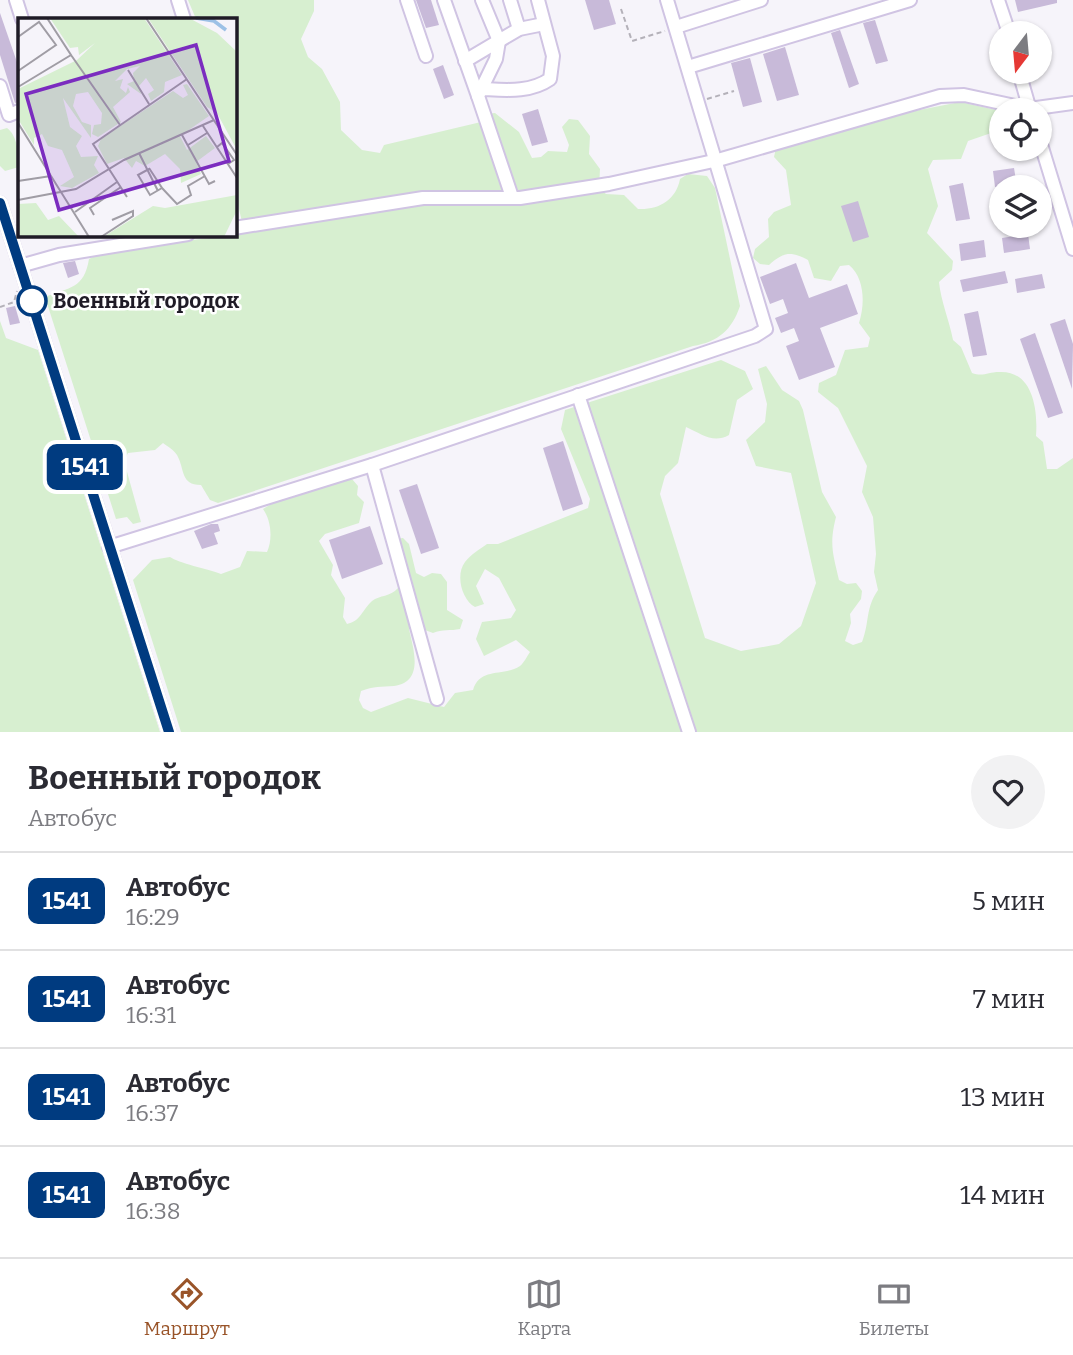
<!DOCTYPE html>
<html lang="ru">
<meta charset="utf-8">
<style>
body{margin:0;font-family:Bitter,serif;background:#f2f2f3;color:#2b2b33;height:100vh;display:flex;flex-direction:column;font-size:26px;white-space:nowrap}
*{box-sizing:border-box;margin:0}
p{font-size:23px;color:#7c7c81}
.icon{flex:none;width:38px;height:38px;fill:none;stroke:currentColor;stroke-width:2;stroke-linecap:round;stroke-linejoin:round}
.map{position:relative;height:732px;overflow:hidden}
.panel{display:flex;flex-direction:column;background:#fff;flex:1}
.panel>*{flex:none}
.badge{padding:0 14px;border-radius:10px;font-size:24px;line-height:46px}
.needle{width:46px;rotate:196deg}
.buttons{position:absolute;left:989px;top:21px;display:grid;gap:14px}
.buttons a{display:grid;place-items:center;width:63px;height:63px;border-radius:50%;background:#fff;box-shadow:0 2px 5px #0004;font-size:35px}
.map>.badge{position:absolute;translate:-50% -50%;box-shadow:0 0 0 4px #fff}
.round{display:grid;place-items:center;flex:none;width:74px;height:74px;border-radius:37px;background:#f2f2f3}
.headline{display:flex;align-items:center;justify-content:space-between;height:119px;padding:0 28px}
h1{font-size:33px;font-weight:700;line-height:52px}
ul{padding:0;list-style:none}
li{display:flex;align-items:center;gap:21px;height:98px;padding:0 28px;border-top:2px solid #e1e1e2}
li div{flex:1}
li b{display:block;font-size:26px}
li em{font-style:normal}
li .badge{min-width:77px;font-weight:700;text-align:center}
.tab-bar{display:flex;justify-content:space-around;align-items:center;height:98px;border-top:2px solid #e1e1e2;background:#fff;font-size:19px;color:#7c7c81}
.tab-bar a{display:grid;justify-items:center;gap:4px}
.tab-bar .current{color:#995429}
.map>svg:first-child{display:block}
.green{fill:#d7efd0}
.building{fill:#c8bad9}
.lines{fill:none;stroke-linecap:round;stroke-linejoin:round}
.minor-casing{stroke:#d0c4e3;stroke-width:16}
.path{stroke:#b4b1b9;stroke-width:2;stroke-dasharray:5 3.5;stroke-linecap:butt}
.minor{stroke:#fff;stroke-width:12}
.line-casing{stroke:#fff;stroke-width:16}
.line{stroke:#003b80;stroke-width:10}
.stop-dot{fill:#fff;stroke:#003b80;stroke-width:3.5}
.labels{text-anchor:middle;stroke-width:5;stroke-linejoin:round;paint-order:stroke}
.stop-label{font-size:21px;font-weight:bold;fill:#1f1b26;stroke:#fff;text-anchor:start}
.inset-river{fill:none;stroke:#9dc1e6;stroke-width:3.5}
.inset-road{fill:none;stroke:#a09da5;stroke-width:2}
.view{fill:#7b2cbf;fill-opacity:0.15;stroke:#7b2cbf;stroke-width:3.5}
.inset-edge{fill:none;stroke:#1f1b26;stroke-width:3.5}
</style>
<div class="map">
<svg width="1073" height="732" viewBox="0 0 1073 732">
<rect width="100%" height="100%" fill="#f6f4fa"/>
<g class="green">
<path d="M188,0H314V11L301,39L308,57L322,69L340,102L341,130L362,150L380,153L384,145L481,122L486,114L495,113L519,132L532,158L541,157L548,151L567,152L569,145L562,127L569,119L578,120L590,136L589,154L600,169L599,188L606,194L624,195L638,209C659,210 676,200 680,179L688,174L707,176L715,188L740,306C732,330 718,342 693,346L218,503L210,500L201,485C180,485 185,469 177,455C174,450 167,446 163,443L155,450L128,453L124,461L141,522L133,524L127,517L116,519L45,297C70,287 84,289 89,259L105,251L241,234L243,226L234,188V19H196Z"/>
<path d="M960,102L1001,111V136L994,132L968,141L961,159L933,160L928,169L938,206L927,233L953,261L952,270L939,282C941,302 949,319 953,340L961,347L972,373C983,377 988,372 999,372C1033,370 1038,410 1036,436L1043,442L1047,469H1057L1073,458V732H181L133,580L152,560L170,557C178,563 208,569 221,574L240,567L247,551L267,552C273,539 271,520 263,509L278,500L352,479L358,486L357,495L364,502L359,523L325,534L319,541L333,565L331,575L345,598L343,617L347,624C361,621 362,610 372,601C380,595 390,597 398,588L393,539L403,538L409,544L416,573L424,577L432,573L441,574L447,582V610L463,620L460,629C451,631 442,629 433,633L417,627L409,629C413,648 425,682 394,686C381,687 374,686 361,691L359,700L363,708L371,712L408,698L444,707L455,693L473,690C480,667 503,677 520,666C524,663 527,656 530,652L516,640L484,656L476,639L482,622L511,618L516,610L499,578L485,569L476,586L484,604L475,607C462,600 455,575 465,562C470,555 480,549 487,544H498L588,508L590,499L561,429L565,410L721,360L745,371L753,389L737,400L729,435C713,444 702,434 686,427L678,463L665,476L660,494L705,638L741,651L779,644L801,626L816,583L791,473L756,466L746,440L765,422L767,404L758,369L766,366L782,390L799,401L803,410L822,492L836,517C829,544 833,554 839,580L847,584L856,583L862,591L861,599L850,614L851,623L845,641L853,645L862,642C870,621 865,609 878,590L874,572L876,554L873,517L862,492L867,466L838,408L818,392L819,383L836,375L845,350L868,347L870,338L859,323C865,305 865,278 849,265L840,266L831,281L814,278L808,260C790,251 784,252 769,265L760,264L753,258L755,249L769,237L768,219L774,212L791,205L786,170L774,157L776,148L889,116Z"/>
<path d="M7,128C17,135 19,154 19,167L5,171L0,166V130Z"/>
<polygon points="0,321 6,338 38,350 160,732 0,732"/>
</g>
<g class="building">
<polygon points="416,0 431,0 439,25 426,28"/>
<polygon points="585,0 609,0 616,24 594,30"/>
<polygon points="1015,0 1057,0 1057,3 1018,12"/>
<polygon points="0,13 19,68 19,102 15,103 0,55"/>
<polygon points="875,20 888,61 876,64 863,23"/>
<polygon points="840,30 859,84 849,88 831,33"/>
<polygon points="785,47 799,95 777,101 763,54"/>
<polygon points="750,58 762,102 743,107 731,63"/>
<polygon points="443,65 454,95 444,99 433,69"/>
<polygon points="538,109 548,142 532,146 522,114"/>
<polygon points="1014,168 1017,187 995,187 993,171"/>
<polygon points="963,183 970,219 956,221 949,186"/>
<polygon points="858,201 869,237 853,242 841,206"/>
<polygon points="1028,234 1030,249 1004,253 1002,238"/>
<polygon points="984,240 986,257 961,261 959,244"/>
<polygon points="75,261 79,274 68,278 63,263"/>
<polygon points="796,263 809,298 847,284 858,314 820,328 835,367 799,380 786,346 799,341 794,328 781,333 775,318 788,313 783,299 770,304 760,277"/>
<polygon points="1005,271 1008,283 963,292 960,280"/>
<polygon points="1042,274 1045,288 1017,293 1015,279"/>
<polygon points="15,306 20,323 10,325 6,308"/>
<polygon points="978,311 987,355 973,357 964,314"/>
<polygon points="1065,319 1073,344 1072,389 1050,324"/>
<polygon points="1035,333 1063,413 1048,418 1020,339"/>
<polygon points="563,441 583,504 563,511 543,448"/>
<polygon points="417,484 439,548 421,554 399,490"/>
<polygon points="211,524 218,524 220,531 214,533 218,544 202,549 194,531"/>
<polygon points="370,526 383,564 342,579 329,540"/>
</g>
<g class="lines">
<g class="minor-casing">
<g id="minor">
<polyline points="16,0 22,19"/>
<polyline points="178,0 184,19"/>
<polyline points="407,0 426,56"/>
<polyline points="444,0 478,96"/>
<polyline points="482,0 499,41 496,59 478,96 512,197"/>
<polyline points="510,0 519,29"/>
<polyline points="998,0 1009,33"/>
<polyline points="676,27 761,0"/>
<polyline points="465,61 519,29 544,24"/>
<polyline points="688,67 910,0"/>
<polyline points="1019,72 1030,110"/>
<polyline points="0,86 9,115 19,111"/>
<path d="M482,89C505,90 530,93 550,79L553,56L538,0"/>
<polyline points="1040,141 1073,249"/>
<polyline points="0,203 169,732"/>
<polyline points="234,228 423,198 520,198 609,184 718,160 940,96 964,95 1029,109 1073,103"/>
<polyline points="20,266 59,255 188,234"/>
<polyline points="578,395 689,732"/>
<polyline points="372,465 437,699"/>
<polyline points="109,547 372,465 755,336 766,329 667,0"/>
</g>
</g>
<g class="path">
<polyline points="621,9 632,41 665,31"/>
<polyline points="707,99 734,91"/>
<polyline points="0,307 14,302 17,291"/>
</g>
<use href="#minor" class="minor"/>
</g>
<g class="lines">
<g class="line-casing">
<polyline id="line" points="0,203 169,732"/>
</g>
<use href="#line" class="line"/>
</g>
<circle class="stop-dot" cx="32" cy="301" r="14"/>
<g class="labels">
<g class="stop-label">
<text x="53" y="308">Военный городок</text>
</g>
</g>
<g transform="translate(18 18)">
<rect width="219" height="219" fill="#f6f4fa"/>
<path d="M32,0H126L164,57L147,64L146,74L133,83L130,76L136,72L128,60L121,68L123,76L109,66L116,63L115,55L122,48L109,51L97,63L105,61L102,70L108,75L110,69L112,74L95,89L103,104L80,119L74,116L76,107L83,106L84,95L70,74L58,76L55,88L64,104L73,107V120L45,80L52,109L64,118L58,128L63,139L80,138L76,147L81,155L54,170L42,168L56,159L44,132L30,128L24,116L16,120V127L0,101V71L59,42L77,25L61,37L60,29L52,30ZM130,0H171L199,15L218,33L219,132L199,95L189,89ZM169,66L191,98L162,118L169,132L188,118L197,130L178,144L183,156L163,165L162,151L147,136L127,148L118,143L114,150L106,140L89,146L80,128L83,121L155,73L165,80L170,77L165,67ZM219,177V192L206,219H85L135,188L147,190ZM18,185L30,202L41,198L61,219H0V186Z" fill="#d7efd0"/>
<path class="inset-river" d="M178,0L196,3L208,12"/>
<path class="inset-road" d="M128,0L219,137M0,19L21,4L38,27L0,53M53,37L102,107M110,52L131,86M0,69L53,37L29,0M0,105L71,219M185,108L219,160M164,117L191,166L197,163M170,127L189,115M199,129L204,125L216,142L210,146M121,135L140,173M131,151L120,157L132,177L144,170L131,150M0,163L33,158M144,170L159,186L173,177L170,168L187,158M109,179L75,126L169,61M0,182L58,171L106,142L196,102M57,194L99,164M76,197L72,190L103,169M83,219L115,198V193L94,202"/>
<path class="view" d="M178,27L211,143L41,192L8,76Z"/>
<rect width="219" height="219" class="inset-edge"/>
</g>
</svg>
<div class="buttons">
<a><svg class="needle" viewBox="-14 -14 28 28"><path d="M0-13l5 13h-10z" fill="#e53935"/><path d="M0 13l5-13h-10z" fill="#7c7c81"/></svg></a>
<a><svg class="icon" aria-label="locate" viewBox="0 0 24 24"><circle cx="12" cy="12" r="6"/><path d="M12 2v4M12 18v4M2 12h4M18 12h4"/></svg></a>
<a><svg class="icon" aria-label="layers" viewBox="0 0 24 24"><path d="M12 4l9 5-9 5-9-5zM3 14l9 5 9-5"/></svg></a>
</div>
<b class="badge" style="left:85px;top:467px;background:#003b80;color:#fff">1541</b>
</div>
<section class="panel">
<div class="headline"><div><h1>Военный городок</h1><p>Автобус</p></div><a class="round"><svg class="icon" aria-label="heart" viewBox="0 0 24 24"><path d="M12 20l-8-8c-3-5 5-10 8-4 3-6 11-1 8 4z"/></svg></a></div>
<ul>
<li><span class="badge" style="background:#003b80;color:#fff">1541</span><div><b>Автобус</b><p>16:29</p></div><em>5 мин</em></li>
<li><span class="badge" style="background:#003b80;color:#fff">1541</span><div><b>Автобус</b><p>16:31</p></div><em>7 мин</em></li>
<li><span class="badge" style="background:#003b80;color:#fff">1541</span><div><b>Автобус</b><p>16:37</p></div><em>13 мин</em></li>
<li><span class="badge" style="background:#003b80;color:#fff">1541</span><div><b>Автобус</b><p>16:38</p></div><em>14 мин</em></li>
</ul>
</section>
<nav class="tab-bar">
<a class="current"><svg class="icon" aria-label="directions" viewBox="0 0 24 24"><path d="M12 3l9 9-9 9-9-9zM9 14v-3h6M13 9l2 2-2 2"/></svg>Маршрут</a>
<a><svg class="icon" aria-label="map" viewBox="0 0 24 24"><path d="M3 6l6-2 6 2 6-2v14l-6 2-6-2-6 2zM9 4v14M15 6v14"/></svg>Карта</a>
<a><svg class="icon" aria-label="tickets" viewBox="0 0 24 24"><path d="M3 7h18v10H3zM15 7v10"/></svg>Билеты</a>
</nav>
